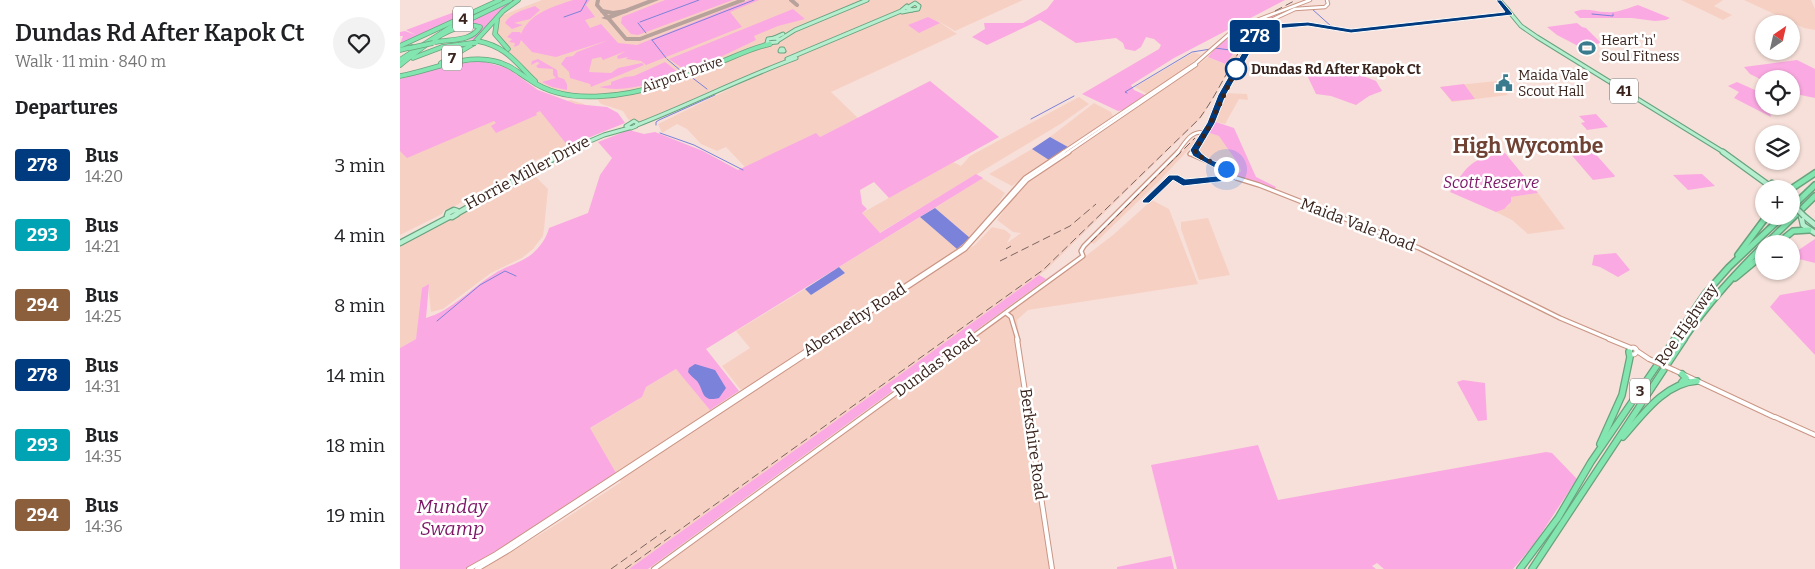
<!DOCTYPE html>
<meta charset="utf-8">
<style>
body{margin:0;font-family:Bitter,serif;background:#f2f2f2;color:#202124;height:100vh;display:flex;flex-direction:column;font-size:19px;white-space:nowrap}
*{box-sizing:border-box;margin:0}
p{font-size:16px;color:#757577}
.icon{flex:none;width:28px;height:28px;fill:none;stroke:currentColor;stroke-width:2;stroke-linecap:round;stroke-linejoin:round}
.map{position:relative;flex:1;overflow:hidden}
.side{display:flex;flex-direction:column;background:#fff;width:400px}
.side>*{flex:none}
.badge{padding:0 10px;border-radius:4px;font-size:18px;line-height:32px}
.needle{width:32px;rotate:34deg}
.buttons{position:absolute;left:1355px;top:15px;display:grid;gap:10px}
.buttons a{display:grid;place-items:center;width:45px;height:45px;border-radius:50%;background:#fff;box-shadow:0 1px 4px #0004;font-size:25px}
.you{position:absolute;width:25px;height:25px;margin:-12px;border:4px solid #fff;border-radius:50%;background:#1a73e8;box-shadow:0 0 0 8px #1a73e833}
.map>.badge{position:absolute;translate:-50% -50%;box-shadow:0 0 0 2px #fff}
h2{padding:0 15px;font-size:19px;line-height:45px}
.round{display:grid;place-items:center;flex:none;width:52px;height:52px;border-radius:26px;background:#f2f2f2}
.overview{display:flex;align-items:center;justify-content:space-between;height:85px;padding:0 15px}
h1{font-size:24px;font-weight:600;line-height:38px}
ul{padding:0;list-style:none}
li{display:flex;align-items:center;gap:15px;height:70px;padding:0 15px}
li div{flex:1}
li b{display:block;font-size:19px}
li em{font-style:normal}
li .badge{min-width:55px;font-weight:700;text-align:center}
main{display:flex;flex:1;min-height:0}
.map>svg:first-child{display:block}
.built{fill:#f7d0c4}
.green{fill:#fba9e2}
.water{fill:#7b82d9}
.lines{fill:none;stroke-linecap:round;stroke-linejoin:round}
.stream{stroke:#7b82d9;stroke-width:1}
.taxiway{stroke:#b8a29c;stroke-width:4}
.runway{fill:#b8a29c;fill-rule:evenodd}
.secondary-far2-casing{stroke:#ca9584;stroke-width:4.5}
.secondary-far1-casing{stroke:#ca9584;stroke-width:5.5}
.secondary-casing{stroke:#ca9584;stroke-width:6}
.primary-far1-casing{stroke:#69a27d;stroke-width:5}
.primary-casing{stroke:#69a27d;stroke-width:7}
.highway-far2-casing{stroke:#69a27d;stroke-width:5.5}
.highway-far1-casing{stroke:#69a27d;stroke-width:8}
.highway-casing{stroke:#69a27d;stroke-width:8}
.secondary-far2{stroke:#fff;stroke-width:2.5}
.secondary-far1{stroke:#fff;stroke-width:3}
.secondary{stroke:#fff;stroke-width:4}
.primary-far1{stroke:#b5efd0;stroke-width:3}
.primary{stroke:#b5efd0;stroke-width:4.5}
.highway-far2{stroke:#83e5b0;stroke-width:4}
.highway-far1{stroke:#83e5b0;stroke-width:5}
.highway{stroke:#83e5b0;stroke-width:5.5}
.rail{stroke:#7a655e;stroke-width:1;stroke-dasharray:8 4;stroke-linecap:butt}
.secondary-bridge-casing{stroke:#ca9584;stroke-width:6;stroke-linecap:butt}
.primary-bridge-casing{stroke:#69a27d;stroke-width:7;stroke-linecap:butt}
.highway-bridge-casing{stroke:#69a27d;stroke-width:5.5;stroke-linecap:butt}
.secondary-bridge{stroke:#fff;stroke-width:4}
.primary-bridge{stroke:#b5efd0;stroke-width:4.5}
.highway-bridge{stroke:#83e5b0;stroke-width:4}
.line{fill:#003b80;stroke:#fff}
.walk{stroke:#3a251e;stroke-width:5;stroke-dasharray:0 9}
.stop-dot{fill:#fff;stroke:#003b80;stroke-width:2.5}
.labels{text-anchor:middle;stroke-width:5;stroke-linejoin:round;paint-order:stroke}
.far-poi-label{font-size:14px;fill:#3a251e;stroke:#fff;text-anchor:start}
.far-stop-label{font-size:14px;font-weight:bold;fill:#3a251e;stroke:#fff;text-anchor:start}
.far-street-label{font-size:14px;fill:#3a251e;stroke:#fff}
.shield{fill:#fff;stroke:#756662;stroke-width:1}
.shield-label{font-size:15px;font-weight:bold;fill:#3a251e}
.street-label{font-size:16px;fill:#3a251e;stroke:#fff}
.park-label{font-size:16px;font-style:italic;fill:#7c1566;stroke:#fff}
.near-park-label{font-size:19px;font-style:italic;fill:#7c1566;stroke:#fff}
.district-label{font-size:21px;font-weight:bold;fill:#6f4233;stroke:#fff}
</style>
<main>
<section class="side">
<div class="overview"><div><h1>Dundas Rd After Kapok Ct</h1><p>Walk · 11 min · 840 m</p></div><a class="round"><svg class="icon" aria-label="heart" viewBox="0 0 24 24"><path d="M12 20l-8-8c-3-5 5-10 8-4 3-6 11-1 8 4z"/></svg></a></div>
<h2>Departures</h2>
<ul>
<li><span class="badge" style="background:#003b80;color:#fff">278</span><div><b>Bus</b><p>14:20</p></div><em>3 min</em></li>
<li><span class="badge" style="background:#00a3b4;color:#fff">293</span><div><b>Bus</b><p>14:21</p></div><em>4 min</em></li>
<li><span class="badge" style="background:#8b5e3c;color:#fff">294</span><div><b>Bus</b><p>14:25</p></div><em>8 min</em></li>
<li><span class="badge" style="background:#003b80;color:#fff">278</span><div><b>Bus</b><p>14:31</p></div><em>14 min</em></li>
<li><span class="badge" style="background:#00a3b4;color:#fff">293</span><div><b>Bus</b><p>14:35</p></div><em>18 min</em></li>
<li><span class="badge" style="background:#8b5e3c;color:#fff">294</span><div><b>Bus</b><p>14:36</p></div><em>19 min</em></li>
</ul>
</section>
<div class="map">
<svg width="1415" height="569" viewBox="0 0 1415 569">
<rect width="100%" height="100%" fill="#f7e0d9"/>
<g class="built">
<polygon points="142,0 623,0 555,31 535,19 557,34 431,92 458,118 420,137 416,134 345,167 326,147 317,151 301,144 287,129 277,124 262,133 258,124 348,80 346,77 237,125 228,119 223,111 201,104 194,95 159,91 140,84 116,60 98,39 96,35 96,22 100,16"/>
<polygon points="1281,0 1323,0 1314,6 1332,15 1323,20"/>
<polygon points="1344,0 1411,0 1415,9 1415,30 1404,28"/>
<polygon points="837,51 840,52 802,117 646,270 229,569 83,569 157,524 221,482 189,429 242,397 246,387 276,369 311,410 343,389 340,389 322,366 350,348 336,331 405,289 411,295 445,273 439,267 520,217 557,249 566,250 575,245 592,227 605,230 611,235 607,243 621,233 613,232 597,220 620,188 785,75 808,57 824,64"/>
<polygon points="794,52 801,55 778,74 747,94 735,87"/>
<polygon points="1096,81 1108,95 1052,102 1040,87"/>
<polygon points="825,93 847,94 848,100 839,99 825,124 813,121"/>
<polygon points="679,97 689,104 662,123 479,233 462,213 553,162 561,166 570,156"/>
<polygon points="171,100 184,104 190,115 156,130 168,146 136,160 55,206 44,210 42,214 0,235 0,141 95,120"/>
<polygon points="694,103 711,112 713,116 668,147 650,137"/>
<polygon points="807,132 819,135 837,162 841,171 836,176 797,153"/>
<polygon points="794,137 797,139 792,146 758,182 694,244 690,242 783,151"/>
<polygon points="632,149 649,160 612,186 589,174"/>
<polygon points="131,172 148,189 144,229 143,236 133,249 122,258 91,273 43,309 31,312 28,285 16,339 0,348 0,244 50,219 55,219 59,214"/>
<polygon points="582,178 605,193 587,220 570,238 535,208"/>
<polygon points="1138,193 1165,229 1128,234 1112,220 1096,212 1108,206 1111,202 1110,197"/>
<polygon points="752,200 769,209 798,284 628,310 617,320 654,569 258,569 665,272 713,235"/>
<polygon points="808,218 830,275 799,280 781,229 781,222"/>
</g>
<g class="green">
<polygon points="111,0 117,0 75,40 63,39 77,33 82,27 73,23 61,26"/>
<path d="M173,0H190L186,5L195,17L185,20L190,28L201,24L218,43L237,45L349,0H359L330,12L342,27L246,65L241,61L226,59L228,57L218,59L217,56L226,51L203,60L201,57L192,59L189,72L211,73L218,68L242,63L244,65L191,87L190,84L170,78L169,72L161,64L166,57L173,56L177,52L209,40L156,57L132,52L121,40L119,45L114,47L115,43L109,42L112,39L107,37L112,32H120L121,34C130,13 152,7 173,0Z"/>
<polygon points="265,0 333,0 238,35 231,34 221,23 222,17"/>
<polygon points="654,0 885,0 774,58 731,85 734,90 745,95 723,110 718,111 682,94 759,49 761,45 754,39 746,37 741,47 735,51 725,49 723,43 716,38 676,43 640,20 587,45 572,37 585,29 584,23 623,23 647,9"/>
<path d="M1238,5L1270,18L1266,20L1255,21L1232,18H1180L1174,12C1185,7 1195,12 1206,12C1218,13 1228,8 1238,5Z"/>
<path d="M135,6L140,10L130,19L114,23L123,25L112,29L105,23C110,13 124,10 135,6Z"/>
<polygon points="393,9 405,19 378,26 354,36 356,40 310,62 285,70 269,59"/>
<polygon points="60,10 67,13 0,44 3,36 0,36 0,32 5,31 16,35 6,30"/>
<path d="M887,10L866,20L861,19C846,32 838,50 825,64L808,57C831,28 853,21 887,10Z"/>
<polygon points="528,17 540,23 519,33 508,25"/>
<polygon points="1177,23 1182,27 1186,28 1201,43 1180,47 1157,35 1147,27"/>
<polygon points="138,59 157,70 158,77 164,79 167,84 167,90 152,87 142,82 156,78 153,75 153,69 138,68 136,66 140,63 137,62 131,65 132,61"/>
<polygon points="1397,60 1415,69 1415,98 1391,93 1391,79 1364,79 1364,81 1350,74 1344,67"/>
<polygon points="81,61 107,68 138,90 176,104 207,107 218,113 225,123 168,146 140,111 136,113 137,115 96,133 91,126 96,123 94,121 7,158 0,151 0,79 50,65"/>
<path d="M265,62L278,72C257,84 223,93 199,87L211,85V82L225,77L234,76Z"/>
<polygon points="948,70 976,81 982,91 969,96 956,105 931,96 916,94 907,75"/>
<path d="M530,81L599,137L489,198L474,182L460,190L462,204L467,209L462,213L480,233L576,174L583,178L306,349L339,391L310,410L276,369L246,387L242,397L190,428L216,473L84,560L65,569H0V348L16,339L22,288L29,284L26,318C53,310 71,288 94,274C106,266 121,263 132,254C140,247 146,239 149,228L188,213L200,175L212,158L198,142L229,130L244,134L255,132L303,151L338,170L416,133L420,137Z"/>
<polygon points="1337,82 1364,94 1364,106 1370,106 1369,109 1371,117 1334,98 1339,92 1328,86"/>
<polygon points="1064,84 1075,99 1052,101 1040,87"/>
<polygon points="1196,114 1208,127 1187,130 1181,123 1185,122 1179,116"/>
<polygon points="813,121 834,128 856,177 876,187 874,190 834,176 841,171 837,162 819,136 807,132"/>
<polygon points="1191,149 1215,176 1214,177 1193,180 1169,152"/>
<path d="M1105,153L1138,193L1111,197V202L1104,209L1096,212L1050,192C1070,162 1070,160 1105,153Z"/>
<polygon points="1302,174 1315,186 1288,190 1273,175"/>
<polygon points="1415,239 1415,263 1391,257 1391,255"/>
<polygon points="1216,253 1230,270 1218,277 1200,267 1192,265 1194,255"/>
<polygon points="670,262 248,569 229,569 639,275 646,279"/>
<polygon points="1415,289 1415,355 1370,307 1380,295"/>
<polygon points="1063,380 1085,383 1087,420 1078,421 1057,382"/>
<polygon points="858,445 878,500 1146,452 1152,453 1177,479 1135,543 1113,569 984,569 977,563 972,566 976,569 777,569 751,465"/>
<polygon points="771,556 774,569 717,569 717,567"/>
</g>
<g class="water">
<polygon points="650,137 668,147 649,160 632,149"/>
<polygon points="535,208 570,238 557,249 520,217"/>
<polygon points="439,267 445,273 411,295 405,289"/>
<path d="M295,364L315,370L326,388L319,398C301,403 304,390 297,381C294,378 291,376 288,372L289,368Z"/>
</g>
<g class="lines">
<g class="stream">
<polyline points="912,9 932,27"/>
<polyline points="1192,14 1213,16 1213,14"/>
<polyline points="164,17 181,11 187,0"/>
<polyline points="240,22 299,0"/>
<polyline points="238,23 246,33"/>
<polyline points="252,40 354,0"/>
<polyline points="252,40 266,58"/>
<polyline points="815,48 837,51"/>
<polyline points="267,59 281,71"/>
<polyline points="290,76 307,89"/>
<polyline points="727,93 725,92 792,52 811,49"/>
<polyline points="631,119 674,96"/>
<polyline points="256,125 256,122 259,120 315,95"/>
<polyline points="260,133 294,145 343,170"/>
<polyline points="37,321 80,285 105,271 116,276"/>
</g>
<g class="taxiway">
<polyline points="198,0 197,5 226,39 240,39 343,0"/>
<polyline points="391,0 397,5"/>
<polyline points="202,11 213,13 226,11"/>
</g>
<polygon class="runway" points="248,0 259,0 208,20 201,18"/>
<g class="secondary-far2-casing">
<g id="secondary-far2">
<polyline points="795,152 842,56 861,27 869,21 895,9 925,7 928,4 927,0"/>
<polyline points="662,153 796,63 836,28 910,0"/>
<polyline points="667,153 796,65"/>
<path d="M777,153C785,143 791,129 806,133"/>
<polyline points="791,153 792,151 795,153"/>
</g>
</g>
<g class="secondary-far1-casing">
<g id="secondary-far1">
<polyline points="792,152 790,154 795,154 794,152"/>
<polyline points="793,155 828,170 833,176"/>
<polyline points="833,177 859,185 1019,248 1160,318 1212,340"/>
<polyline points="606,313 611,317 618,340"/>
<polyline points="423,340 563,248 625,178 664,152"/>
<polyline points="427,340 565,249 627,180 669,152"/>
<polyline points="568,340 683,256 681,251 684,246 778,152"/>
</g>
</g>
<g class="secondary-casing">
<g id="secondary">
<polyline points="617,339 652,569"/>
<polyline points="1209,339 1231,348"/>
<circle cx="1233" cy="351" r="3.5"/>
<polyline points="1237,351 1249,359"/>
<polyline points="1274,370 1374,417"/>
<polyline points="1375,417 1415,435"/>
<polyline points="69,569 96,554 425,339"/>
<polyline points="77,569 109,550 429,339"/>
<polyline points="254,569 570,339"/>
</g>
</g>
<g class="primary-far1-casing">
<g id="primary-far1">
<polyline points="1099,0 1108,10"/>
<polygon points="515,3 519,6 518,9 512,10 507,8"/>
<polyline points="1107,9 1121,26 1137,37 1325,153"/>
<polyline points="502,12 512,10"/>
<polyline points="374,38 383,34"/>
<polygon points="375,38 379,39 377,42 367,43 368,39"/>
<polyline points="379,40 395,30 467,0"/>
<polygon points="381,49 383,49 384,51 380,51"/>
<polyline points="387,59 501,11 507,6"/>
<polygon points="234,121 237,123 236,126 231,128 226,126"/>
<path d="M237,125C291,104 342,78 396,58"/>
<polyline points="162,153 204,135 229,128"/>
</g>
</g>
<g class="primary-casing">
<g id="primary">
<polyline points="1323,152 1374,189"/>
<polyline points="1372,183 1381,189"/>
<polygon points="54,210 57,211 57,214 52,217 47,216 48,213"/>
<polyline points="58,213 165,152"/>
<polyline points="1401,216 1403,225 1415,233"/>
<polyline points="1404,216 1415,225"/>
<polyline points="0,243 49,217"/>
</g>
</g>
<g class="highway-far2-casing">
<g id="highway-far2">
<polyline points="97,20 95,34 108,49"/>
<polyline points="58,25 110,0"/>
<path d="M78,41C107,47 115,62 135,81"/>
<polyline points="0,46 100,0"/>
<polyline points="0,50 12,47"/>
<polyline points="13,58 42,47 72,43"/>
<polyline points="0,60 60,21"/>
<polyline points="41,63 73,44 103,11 118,0"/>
<path d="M0,65C19,50 55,18 80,27C71,42 51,39 36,42"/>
<path d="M0,76C30,71 63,54 94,61C109,64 117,72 130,80C151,95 178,98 203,96C243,94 280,79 316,64C334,57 351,48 370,44"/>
</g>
</g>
<g class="highway-far1-casing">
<g id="highway-far1">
<polyline points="1391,189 1415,173"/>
<polyline points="1391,208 1415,185"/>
<polyline points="1366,244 1415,196"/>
<polyline points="1377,244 1393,231 1409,230"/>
<polyline points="1338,255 1367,216"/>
<polyline points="1335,278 1364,254"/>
<polyline points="1274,340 1305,294 1329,267 1383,216"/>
<path d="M1283,340C1307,304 1334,275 1364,245"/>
</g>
</g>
<g class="highway-casing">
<g id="highway">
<polyline points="1282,374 1286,378 1282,382"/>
<path d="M1223,437C1243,414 1265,383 1297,381"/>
<polyline points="1200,444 1222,395 1230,357 1229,352"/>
<polyline points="1120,569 1158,518 1191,462 1275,339"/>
<polyline points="1132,569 1284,339"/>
</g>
</g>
<use href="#secondary-far2" class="secondary-far2"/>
<use href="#secondary-far1" class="secondary-far1"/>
<use href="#secondary" class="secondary"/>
<use href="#primary-far1" class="primary-far1"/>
<use href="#primary" class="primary"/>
<use href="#highway-far2" class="highway-far2"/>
<use href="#highway-far1" class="highway-far1"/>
<use href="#highway" class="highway"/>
<g class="rail">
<polyline points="875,11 896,0"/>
<polyline points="691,242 795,138"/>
<polyline points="606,249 611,246"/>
<polyline points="600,261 670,226 696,204"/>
<polyline points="211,569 266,530"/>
<path d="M225,569L643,270L799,119C823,87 835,49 863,20"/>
</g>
<g class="secondary-bridge-casing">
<polyline id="secondary-bridge" points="1249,359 1274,370"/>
</g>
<g class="primary-bridge-casing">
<polyline id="primary-bridge" points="1391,203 1404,216"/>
</g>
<g class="highway-bridge-casing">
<g id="highway-bridge">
<polyline points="72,43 76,43"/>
<polyline points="10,48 33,43"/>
</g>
</g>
<use href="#secondary-bridge" class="secondary-bridge"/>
<use href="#primary-bridge" class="primary-bridge"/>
<use href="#highway-bridge" class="highway-bridge"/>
</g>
<path class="line" d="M1096,0H1101L1113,14L1112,15L951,33L908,26L863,30L826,95L815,123L799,150C807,163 828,162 837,174L835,180L783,186L773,180L749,203H743L742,201L769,175H778L785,179L828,175L793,156L790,150L807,123L818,95L858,25L908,22L951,29L1105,12Z"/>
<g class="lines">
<polyline class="walk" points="826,169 797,155 795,150 808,129 836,69"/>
</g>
<defs>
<g id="stadium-bare" transform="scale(1.35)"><path d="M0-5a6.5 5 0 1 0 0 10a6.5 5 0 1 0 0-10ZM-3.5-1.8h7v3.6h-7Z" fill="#3a7b8e" stroke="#fff" stroke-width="2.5" paint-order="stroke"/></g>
<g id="civic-bare" transform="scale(1.35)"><path d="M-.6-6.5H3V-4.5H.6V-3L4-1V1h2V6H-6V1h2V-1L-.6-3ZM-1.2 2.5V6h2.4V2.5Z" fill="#3a7b8e" stroke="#fff" stroke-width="2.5" paint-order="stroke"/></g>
</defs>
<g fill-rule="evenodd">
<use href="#stadium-bare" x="1187" y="48"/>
<use href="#civic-bare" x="1104" y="83"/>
</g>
<circle class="stop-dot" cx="836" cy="69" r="10"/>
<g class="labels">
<g class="far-poi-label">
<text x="1201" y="45">Heart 'n'<tspan x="1201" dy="16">Soul Fitness</tspan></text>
<text x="1118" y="80">Maida Vale<tspan x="1118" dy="16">Scout Hall</tspan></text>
</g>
<g class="far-stop-label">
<text x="851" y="74">Dundas Rd After Kapok Ct</text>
</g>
<g class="far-street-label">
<text transform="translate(282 74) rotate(-19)" y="5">Airport Drive</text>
</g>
<g class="shield">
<rect x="53" y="6.5" width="20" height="25" rx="4"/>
<rect x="42" y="45.5" width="20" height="25" rx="4"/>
<rect x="1210" y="78.5" width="28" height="25" rx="4"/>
<rect x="1230" y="378.5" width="20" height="25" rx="4"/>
</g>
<g class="shield-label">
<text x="63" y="24">4</text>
<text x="52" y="63">7</text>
<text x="1224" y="96">41</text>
<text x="1240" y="396">3</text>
</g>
<g class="street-label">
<text transform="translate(127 172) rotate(-28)" y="6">Horrie Miller Drive</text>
<text transform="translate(958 224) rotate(21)" y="6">Maida Vale Road</text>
<text transform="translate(454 319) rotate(-33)" y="6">Abernethy Road</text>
<text transform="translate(1286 324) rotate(-55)" y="6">Roe Highway</text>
<text transform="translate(535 364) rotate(-36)" y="6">Dundas Road</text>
<text transform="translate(634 444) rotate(82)" y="6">Berkshire Road</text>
</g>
<g class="park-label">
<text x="1091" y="188">Scott Reserve</text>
</g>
<g class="near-park-label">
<text x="52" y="513">Munday<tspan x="52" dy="22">Swamp</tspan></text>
</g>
<g class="district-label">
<text x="1128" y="153">High Wycombe</text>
</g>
</g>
</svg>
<div class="buttons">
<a><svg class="needle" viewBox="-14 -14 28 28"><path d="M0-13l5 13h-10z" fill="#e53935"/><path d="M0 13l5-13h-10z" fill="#757577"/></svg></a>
<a><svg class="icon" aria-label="locate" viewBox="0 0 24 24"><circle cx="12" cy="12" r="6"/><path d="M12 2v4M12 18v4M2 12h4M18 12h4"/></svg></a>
<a><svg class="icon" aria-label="layers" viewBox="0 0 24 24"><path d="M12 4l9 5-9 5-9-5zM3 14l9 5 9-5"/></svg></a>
<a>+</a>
<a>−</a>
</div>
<div class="you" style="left:826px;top:169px"></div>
<b class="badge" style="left:855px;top:36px;background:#003b80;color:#fff">278</b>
</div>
</main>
